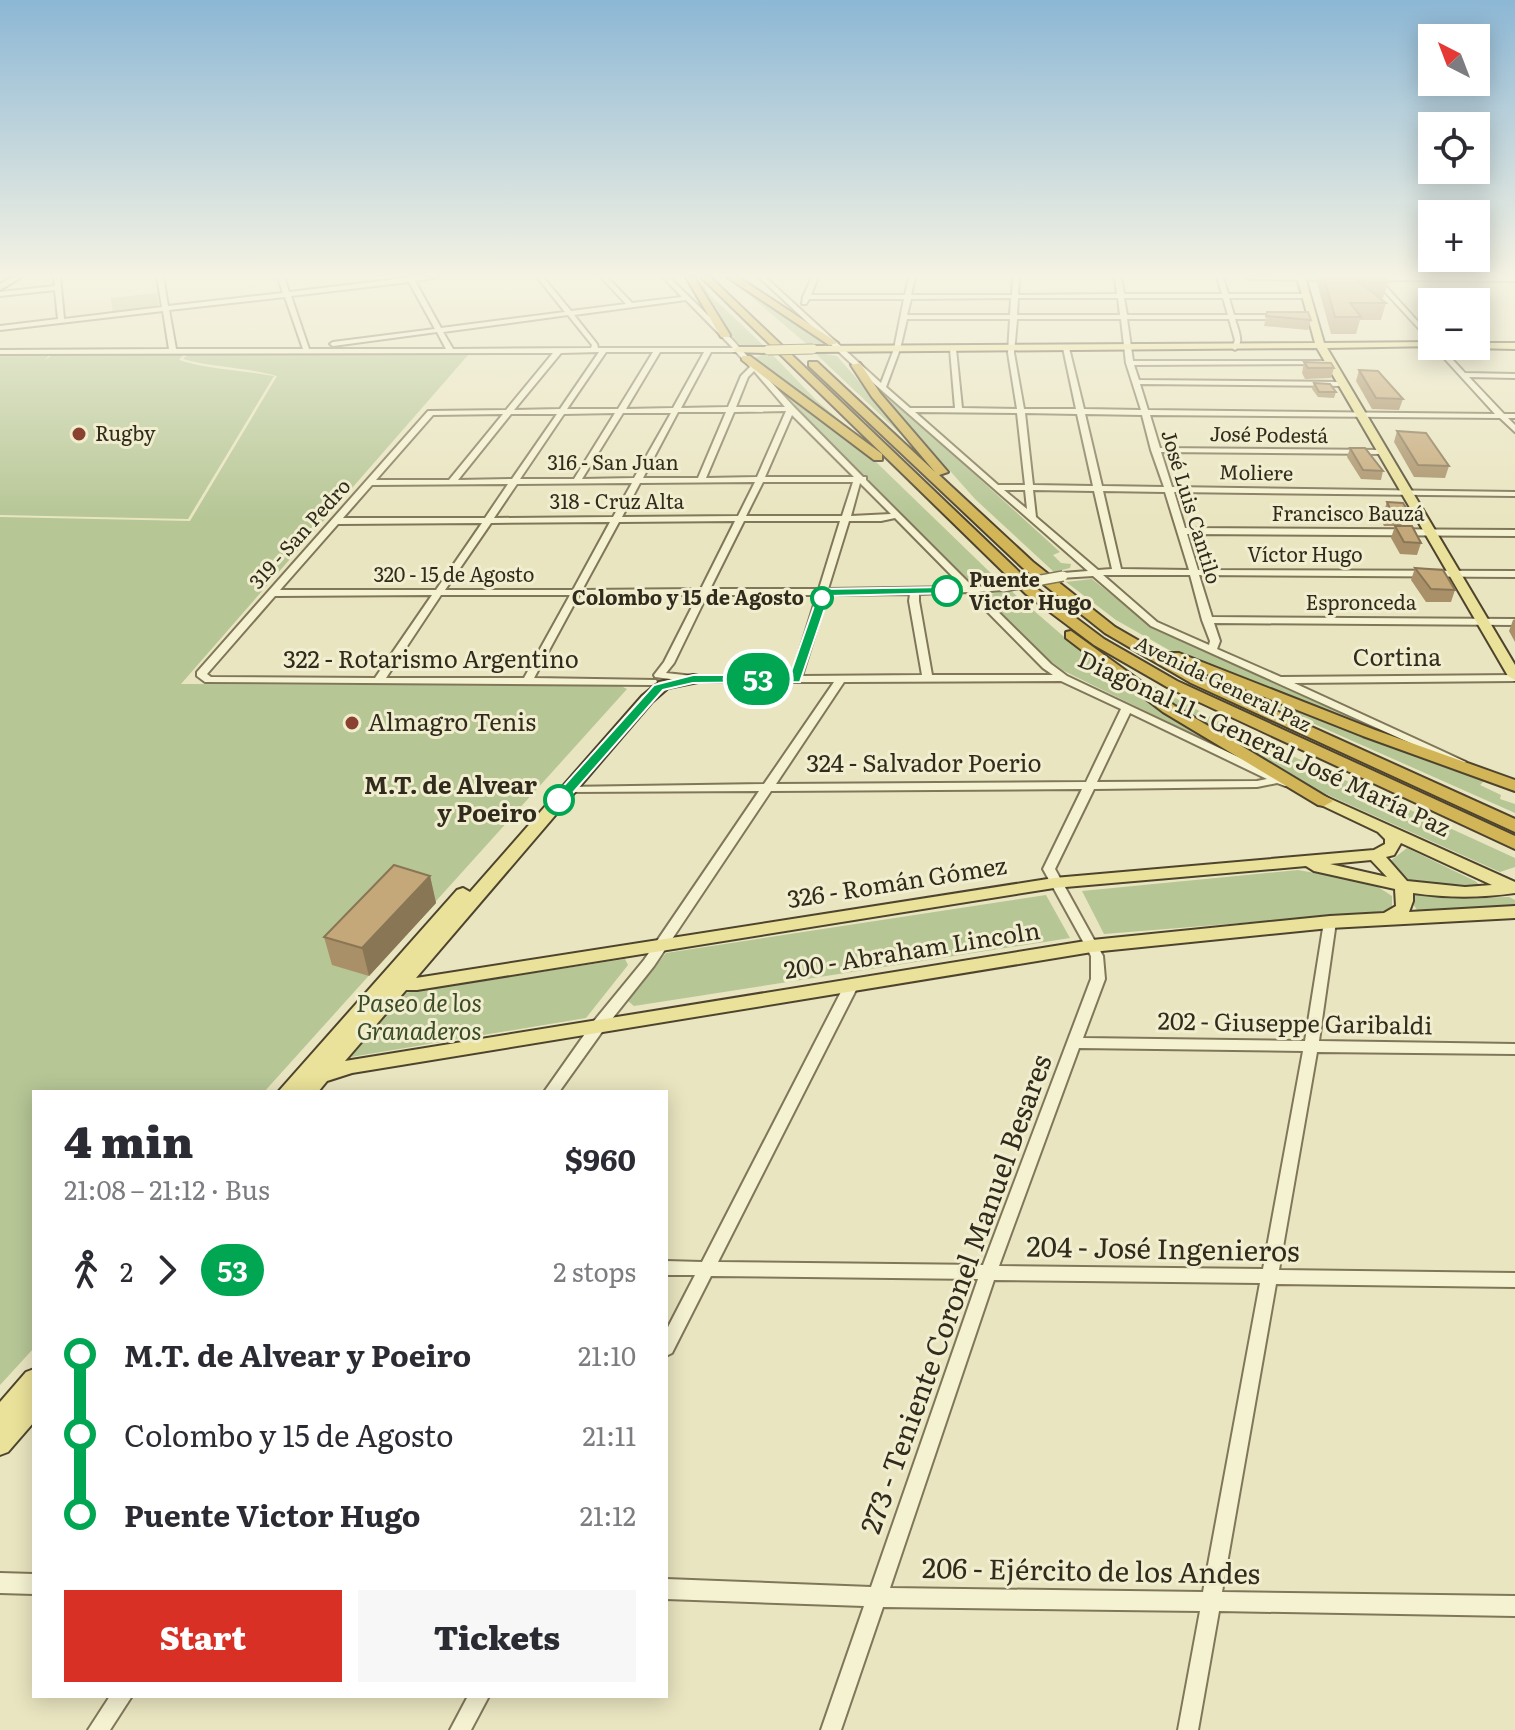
<!DOCTYPE html>
<meta charset="utf-8">
<style>
body{margin:0;font-family:Literata,serif;background:#f7f7f7;color:#2b2b33;height:100vh;display:flex;flex-direction:column;font-size:30px;white-space:nowrap}
*{box-sizing:border-box;margin:0}
p{font-size:26px;color:#7c7c81}
.icon{flex:none;width:44px;height:44px;fill:none;stroke:currentColor;stroke-width:2;stroke-linecap:round;stroke-linejoin:round}
.map{position:relative;flex:1;overflow:hidden}
.drawer{position:absolute;left:32px;top:1090px;width:636px;height:608px;display:flex;flex-direction:column;background:#fff;border-radius:0px;box-shadow:0 4px 20px #0003}
.drawer>*{flex:none}
.badge{padding:0 16px;border-radius:26px;font-size:28px;line-height:52px}
.needle{width:52px;rotate:318deg}
.tools{position:absolute;left:1418px;top:24px;display:grid;gap:16px}
.tools a{display:grid;place-items:center;width:72px;height:72px;border-radius:0px;background:#fff;box-shadow:0 4px 20px #0003;font-size:40px}
.map>.badge{position:absolute;translate:-50% -50%;box-shadow:0 0 0 4px #fff}
.legs{display:flex;align-items:center;gap:12px;height:88px;padding:0 32px;font-size:26px}
.legs p{margin-inline-start:auto}
.head{display:flex;align-items:center;justify-content:space-between;height:136px;padding:0 32px}
h1{font-size:44px;font-weight:800;line-height:60px}
.cta{display:flex;gap:16px;margin-top:auto;padding:16px 32px}
.cta a{flex:1;height:92px;border-radius:0px;background:#d93025;color:#fff;font-size:32px;font-weight:800;line-height:92px;text-align:center}
.cta a+a{background:#f7f7f7;color:#2b2b33}
ul{padding:0 32px;list-style:none}
li{display:flex;align-items:center;gap:28px;height:80px;font-size:30px}
li i{display:grid;place-items:center;width:12px;height:100%;margin:0 10px;background:currentColor}
li i::after{content:'';width:20px;height:20px;margin:-10px;border:6px solid;border-radius:50%;background:#fff}
li p{margin-inline-start:auto}
li:first-child i{background:linear-gradient(#0000 50%,currentColor 0)}
li:last-child i{background:linear-gradient(currentColor 50%,#0000 0)}
.map>svg:first-child{display:block}
.green{fill:#b6c695}
.lines{fill:none;stroke-linecap:round;stroke-linejoin:round}
.minor-casing{stroke:#80765a;stroke-width:4}
.major-casing{stroke:#4e442e;stroke-width:4}
.highway-casing{stroke:#4e442e;stroke-width:4}
.minor{fill:#f5f2d2;fill-rule:evenodd}
.major{fill:#eae19a;fill-rule:evenodd}
.highway{fill:#d2b557;fill-rule:evenodd}
.minor-bridge-casing{stroke:#80765a;stroke-width:12;stroke-linecap:butt}
.major-bridge-casing{stroke:#4e442e;stroke-width:11;stroke-linecap:butt}
.minor-bridge{stroke:#f5f2d2;stroke-width:9}
.major-bridge{stroke:#eae19a;stroke-width:9}
.wall{fill:#a99068}
.shaded-wall{fill:#897655}
.building{fill:#c4a879;stroke:#897655;stroke-width:2}
.line-1{fill:#00a651;stroke:#fff;stroke-width:2}
.poi-dot{fill:#8a412f;stroke:#f1eecf;stroke-width:3}
.stop-1-dot{fill:#fff;stroke:#00a651;stroke-width:4}
.labels{text-anchor:middle;stroke-width:6;stroke-linejoin:round;paint-order:stroke}
.far-poi-label{font-size:20px;fill:#312b1d;stroke:#f1eecf;text-anchor:start}
.far-street-label{font-size:20px;fill:#312b1d;stroke:#f1eecf}
.far-stop-label{font-size:20px;font-weight:bold;fill:#312b1d;stroke:#f1eecf;text-anchor:start}
.street-label{font-size:24px;fill:#312b1d;stroke:#f1eecf}
.poi-label{font-size:24px;fill:#312b1d;stroke:#f1eecf;text-anchor:start}
.stop-label{font-size:24px;font-weight:bold;fill:#312b1d;stroke:#f1eecf;text-anchor:end}
.park-label{font-size:24px;font-style:italic;fill:#3a4c25;stroke:#f1eecf}
.near-street-label{font-size:28px;fill:#312b1d;stroke:#f1eecf}
</style>
<div class="map">
<svg width="1515" height="1730" viewBox="0 0 1515 1730">
<rect width="100%" height="100%" fill="#e9e5c0"/>
<g class="green">
<path d="M701,286H704L709,294L765,347C758,347 750,348 744,346C727,341 709,301 701,286Z"/>
<polygon points="741,288 745,288 825,343 809,346"/>
<polygon points="157,293 159,308 113,314 111,298"/>
<polygon points="770,352 816,400 853,432 754,358"/>
<polygon points="814,352 837,356 910,440 908,441"/>
<path d="M184,354L179,360C210,370 242,370 274,376L188,519L0,515V355H49L45,360L52,355Z"/>
<path d="M188,354H469L181,684L621,686L627,689L264,1092H34V1348L0,1385V517L190,521L277,376C246,367 214,368 183,359Z"/>
<polygon points="765,377 875,461 999,581 981,584 968,580 791,408"/>
<polygon points="878,390 883,391 1060,552 1053,555 1061,563 1071,564 1070,568 1054,572 975,499"/>
<polygon points="1092,579 1156,630 1434,753 1169,650 1116,620 1066,582"/>
<polygon points="1010,590 1107,674 1245,760 1062,670 1029,644 981,596"/>
<polygon points="1128,672 1227,726 1515,858 1515,867 1500,872 1310,787 1182,713"/>
<polygon points="1225,682 1485,780 1480,785 1501,795 1500,799 1515,804 1515,813 1222,683"/>
<polygon points="1407,848 1475,881 1481,886 1405,881 1389,862"/>
<polygon points="1298,870 1372,883 1392,896 1392,908 1388,911 1104,934 1082,891"/>
<polygon points="1404,890 1460,898 1509,897 1515,900 1515,907 1417,910"/>
<polygon points="1046,895 1070,938 634,1006 628,1001 666,953"/>
<polygon points="625,959 628,965 586,1018 351,1057 404,993"/>
</g>
<g class="lines">
<g class="minor-casing">
<g id="minor">
<path d="M54,277H60L64,319L162,307L157,277H163L168,306L283,293L278,277H284L289,292L407,278L406,277H438L415,281L441,328L565,312L537,277H543L571,311L626,304L601,277H607L632,303L682,297L663,277H669L727,334L794,407L863,477H866V480L973,587L1006,585V589L1003,590L978,592L1051,664L1067,676L1289,781L1291,783L1289,785L1285,786L1277,783L1257,787L1094,789L1055,869L1103,956L1105,979L1083,1038L1305,1041L1324,922L1330,918L1334,919L1336,922L1319,1041L1515,1044V1054L1317,1052L1279,1270L1515,1273V1287L1276,1284L1222,1592L1515,1596V1616L1219,1611L1198,1730H1178L1200,1611L883,1607L841,1730H821L864,1606L666,1599V1579L871,1587L978,1279L711,1276L672,1353L666,1356V1331L695,1275H666V1261L702,1262L844,986L846,983H856L858,986L718,1262L983,1265L1091,979V956L1043,869L1082,789L771,791L654,966L604,1029L559,1092H544L594,1021L644,960L759,791L569,792L565,791L563,789L565,787L764,784L834,682H693L655,677L654,675L664,662L698,595H579L534,678L656,680L657,682L652,685L205,682L197,676V672L428,411L506,410L553,353L0,354V350L169,349L163,311L0,330V326L58,319L55,290L0,296V292L55,286ZM409,282L435,329L333,342L330,344L333,346L437,332L446,349H309L291,296ZM285,297L303,349H176L169,310ZM686,300L733,348H598L597,344L574,315ZM568,315L592,345L591,348L453,349L443,332ZM599,352L560,409L514,410L561,353ZM606,352H653L618,409H567ZM660,352H704L673,408L626,409ZM711,352H736L750,367L741,376L728,407L681,408ZM754,371L785,407H736L748,377ZM786,411L757,477L706,478L734,412ZM678,412H726L698,478H643ZM615,413L574,479H520L564,414ZM623,413H671L634,478L582,479ZM503,414L449,480H376L433,415ZM511,414H557L512,479L458,480ZM792,415L854,477H765ZM755,482L738,516L622,517L640,483ZM763,482H853L842,516H746ZM632,483L613,517L494,518L517,484ZM860,483L891,514L851,516ZM508,484L485,518H343L372,485ZM895,518L963,587L828,589L849,521H881ZM735,521L701,589L582,590L619,522ZM744,521H840L819,589H710ZM610,522L573,590H445L491,523ZM482,523L436,590H280L338,524ZM968,592L1043,668L1053,675H932L919,601V594ZM910,594L909,601L922,675L802,676L827,595ZM432,595L375,678L211,677L207,674L275,596ZM441,595H570L524,678H386ZM707,595H817L792,676H693L666,673L674,663ZM1061,681L1121,709L1086,782L776,784L844,682ZM1130,713L1267,779L1257,781L1097,782ZM1079,1048L1303,1051L1263,1269L999,1266ZM994,1280L1260,1283L1203,1592L890,1588Z"/>
<path d="M759,277H765L881,383L894,349L904,299H809L806,304H802L803,297L812,277H818L811,295H905L909,277H915L911,295H1012L1013,277H1019L1018,295L1117,294L1115,277H1121L1124,294H1222L1217,277H1223L1228,294H1306L1309,296L1306,298H1229L1234,315H1280L1283,317L1280,319H1235C1238,330 1245,343 1235,350L1232,348L1235,340L1229,319H1127L1133,361H1330L1332,362V364L1134,365L1139,380L1343,382L1347,384L1343,386L1140,384L1148,410L1495,414L1433,346H1440L1465,373L1515,374V378L1469,377L1504,414H1515V418H1508L1515,425V432L1500,418L1150,415L1160,448L1382,450L1386,452L1382,454L1161,452L1172,487L1515,492V496L1174,492L1185,528L1515,530V536L1187,534L1198,570L1515,571V577L1199,575L1212,617L1515,619V625L1214,623L1220,641L1217,649L1281,677L1515,675V681L1294,683L1466,762L1461,765L1457,764L1151,626L1093,576L1060,578V574L1063,573L1088,571L854,366ZM1011,298L1010,315H907L911,299ZM1018,298H1118L1120,315H1017ZM1124,298H1223L1228,315H1127ZM907,319H1010L1008,353L1017,409L962,408L956,349L953,347L950,349L955,408H910L886,387L900,349ZM1017,319H1121L1126,363L1141,410L1084,409L1069,348L1066,346L1063,348L1076,409H1024L1014,353ZM915,412L1017,413L1025,485H998ZM1025,413L1077,414L1093,486L1033,485ZM1085,414L1142,415L1151,450L1164,487L1102,486ZM1004,490H1025L1027,509ZM1033,490L1094,491L1112,569L1098,570L1036,517ZM1103,491L1165,492L1189,570L1121,569ZM1103,575H1190L1202,620L1210,641L1209,645L1157,622Z"/>
<polygon points="1247,277 1336,277 1337,278 1334,280 1250,279"/>
<polygon points="1367,277 1515,277 1515,281 1380,280 1432,337 1432,343 1374,280 1367,279"/>
<polygon points="0,1573 34,1574 34,1594 0,1593"/>
<polygon points="110,1696 132,1696 110,1730 88,1730"/>
<polygon points="468,1696 489,1696 471,1730 450,1730"/>
</g>
</g>
<g class="major-casing">
<g id="major">
<polygon points="12,277 22,277 0,290 0,284"/>
<polygon points="1297,277 1305,277 1324,343 1432,342 1432,346 1436,346 1327,348 1515,665 1515,680 1508,676 1317,348 813,352 808,349 813,346 1315,343"/>
<polygon points="1476,343 1515,343 1515,349 1473,348 1471,346 1476,346"/>
<polygon points="738,347 768,347 773,350 768,353 735,352 733,350"/>
<path d="M693,675L698,676V682L668,688L652,702L416,978L1054,878L1374,850L1385,844V839L1378,832L1319,804L1316,801L1319,798L1324,796L1515,882V893C1480,898 1448,898 1413,893V901L1409,912L1515,906V918L1330,928L1092,952L352,1073L327,1081L318,1092H278L457,890L463,888L470,892L642,696L659,682ZM1401,843L1492,885L1465,887L1407,881L1386,857L1394,855ZM1371,860L1387,877L1330,864ZM1306,866L1314,871L1395,889L1396,906L1384,913L1330,916L1092,940L345,1061L406,990H417L1054,888Z"/>
<polygon points="34,1369 34,1422 8,1452 0,1455 0,1402 26,1372"/>
</g>
</g>
<g class="highway-casing">
<g id="highway">
<polygon points="686,277 694,277 730,335 729,337 721,337"/>
<polygon points="701,277 710,277 1036,588 1104,639 1177,681 1515,836 1515,849 1167,687 1094,645 1026,594"/>
<polygon points="727,277 738,277 838,343 829,345"/>
<polygon points="742,356 750,356 882,454 882,460 874,460 742,360"/>
<polygon points="809,362 817,362 935,472 872,397 851,365 860,363 880,393 948,472 939,475 1033,562 1115,627 1167,657 1169,653 1179,653 1375,730 1515,780 1515,791 1363,736 1176,662 1201,677 1515,819 1515,832 1191,683 1105,633 1023,568 809,366"/>
<polygon points="1071,631 1175,706 1333,801 1324,806 1318,805 1163,712 1066,638 1066,632"/>
</g>
</g>
<use href="#minor" class="minor"/>
<use href="#major" class="major"/>
<use href="#highway" class="highway"/>
<g class="minor-bridge-casing">
<polyline id="minor-bridge" points="1003,587 1063,576"/>
</g>
<g class="major-bridge-casing">
<polyline id="major-bridge" points="768,350 813,349"/>
</g>
<use href="#minor-bridge" class="minor-bridge"/>
<use href="#major-bridge" class="major-bridge"/>
</g>
<g class="wall">
<polygon points="1319,277 1383,277 1388,282 1383,298 1379,298 1386,303 1381,320 1360,320 1356,334 1331,334 1317,283"/>
<polygon points="1267,312 1311,320 1308,330 1264,326"/>
<polygon points="1304,362 1334,368 1331,378 1305,379 1302,373"/>
<polygon points="1359,370 1403,399 1399,410 1372,409 1356,381"/>
<polygon points="1314,383 1336,392 1334,398 1318,397 1312,389"/>
<polygon points="1397,431 1449,466 1445,478 1414,477 1394,442"/>
<polygon points="1350,448 1383,471 1381,480 1361,479 1347,457"/>
<polygon points="1387,502 1407,509 1401,526 1384,526 1381,520"/>
<polygon points="1395,526 1421,543 1417,555 1400,554 1391,538"/>
<polygon points="1415,568 1455,590 1451,602 1426,602 1411,580"/>
<polygon points="1515,619 1515,642 1509,631 1513,620"/>
<polygon points="430,876 436,903 369,976 332,965 324,937"/>
</g>
<polygon class="shaded-wall" points="430,876 436,903 369,976 362,948"/>
<g class="building">
<polygon points="1324,277 1383,277 1388,282 1358,281 1386,303 1350,303 1361,317 1335,317"/>
<polygon points="1267,312 1308,312 1311,320 1266,316"/>
<polygon points="1304,362 1331,363 1334,368 1308,368"/>
<polygon points="1359,370 1378,371 1403,399 1376,398"/>
<polygon points="1314,383 1330,384 1336,392 1319,392"/>
<polygon points="1397,431 1426,433 1449,466 1418,465"/>
<polygon points="1350,448 1365,448 1383,471 1363,470"/>
<polygon points="1387,502 1403,503 1407,509 1390,509"/>
<polygon points="1395,526 1412,526 1421,543 1404,542"/>
<polygon points="1415,568 1443,570 1455,590 1431,589"/>
<polygon points="394,865 430,876 362,948 324,937"/>
</g>
<linearGradient id="sky" x2="0" y2="1"><stop stop-color="#8cb7d5"/><stop offset="0.53" stop-color="#f5f3e3"/><stop offset="1" stop-color="#f5f3e3" stop-opacity="0"/></linearGradient>
<rect width="1515" height="519" fill="url(#sky)"/>
<polygon class="line-1" points="947,587 951,588 951,593 829,596 800,682 693,683 663,690 564,803 559,805 551,800 654,685 693,675 790,675 820,589"/>
<g class="poi-dot">
<circle cx="79" cy="434" r="8"/>
<circle cx="352" cy="723" r="8"/>
</g>
<g class="stop-1-dot">
<circle cx="947" cy="591" r="14"/>
<circle cx="822" cy="598" r="10"/>
<circle cx="559" cy="800" r="14"/>
</g>
<g class="labels">
<g class="far-poi-label">
<text x="95" y="441">Rugby</text>
</g>
<g class="far-street-label">
<text transform="translate(1269 435) rotate(1)" y="7">José Podestá</text>
<text x="613" y="470">316 - San Juan</text>
<text transform="translate(1256 473) rotate(1)" y="7">Moliere</text>
<text x="617" y="509">318 - Cruz Alta</text>
<text transform="translate(1191 507) rotate(73)" y="7">José Luis Cantilo</text>
<text x="1348" y="521">Francisco Bauzá</text>
<text transform="translate(300 534) rotate(-48)" y="7">319 - San Pedro</text>
<text x="1305" y="562">Víctor Hugo</text>
<text x="454" y="582">320 - 15 de Agosto</text>
<text x="1361" y="610">Espronceda</text>
<text transform="translate(1223 684) rotate(26)" y="7">Avenida General Paz</text>
</g>
<g class="far-stop-label">
<text x="969" y="587">Puente<tspan x="969" dy="23">Victor Hugo</tspan></text>
<text x="804" y="605" text-anchor="end">Colombo y 15 de Agosto</text>
</g>
<g class="street-label">
<text x="1397" y="666">Cortina</text>
<text x="431" y="668">322 - Rotarismo Argentino</text>
<text transform="translate(1264 744) rotate(25)" y="8">Diagonal 11 - General José María Paz</text>
<text x="924" y="772">324 - Salvador Poerio</text>
<text transform="translate(897 883) rotate(-9)" y="8">326 - Román Gómez</text>
<text transform="translate(912 951) rotate(-9)" y="8">200 - Abraham Lincoln</text>
<text transform="translate(1295 1024) rotate(1)" y="8">202 - Giuseppe Garibaldi</text>
</g>
<g class="poi-label">
<text x="368" y="731">Almagro Tenis</text>
</g>
<g class="stop-label">
<text x="537" y="794">M.T. de Alvear<tspan x="537" dy="28">y Poeiro</tspan></text>
</g>
<g class="park-label">
<text x="419" y="1012">Paseo de los<tspan x="419" dy="28">Granaderos</tspan></text>
</g>
<g class="near-street-label">
<text transform="translate(1163 1249) rotate(1)" y="10">204 - José Ingenieros</text>
<text transform="translate(956 1294) rotate(-70)" y="10">273 - Teniente Coronel Manuel Besares</text>
<text transform="translate(1091 1571) rotate(1)" y="10">206 - Ejército de los Andes</text>
</g>
</g>
</svg>
<div class="tools">
<a><svg class="needle" viewBox="-14 -14 28 28"><path d="M0-13l5 13h-10z" fill="#e53935"/><path d="M0 13l5-13h-10z" fill="#7c7c81"/></svg></a>
<a><svg class="icon" aria-label="locate" viewBox="0 0 24 24"><circle cx="12" cy="12" r="6"/><path d="M12 2v4M12 18v4M2 12h4M18 12h4"/></svg></a>
<a>+</a>
<a>−</a>
</div>
<b class="badge" style="left:758px;top:679px;background:#00a651;color:#fff">53</b>
<section class="drawer">
<div class="head"><div><h1>4 min</h1><p>21:08 – 21:12 · Bus</p></div><b>$960</b></div>
<div class="legs"><svg class="icon" aria-label="walk" viewBox="0 0 24 24"><circle cx="13" cy="4" r="2"/><path d="M13 8l-2 6 4 7M11 14l-3 7M7 12l3-4h3l4 4"/></svg>2<svg class="icon" aria-label="forward" viewBox="0 0 24 24"><path d="M9 5l7 7-7 7"/></svg><b class="badge" style="background:#00a651;color:#fff">53</b><p>2 stops</p></div>
<ul>
<li><i style="color:#00a651"></i><b>M.T. de Alvear y Poeiro</b><p>21:10</p></li>
<li><i style="color:#00a651"></i><span>Colombo y 15 de Agosto</span><p>21:11</p></li>
<li><i style="color:#00a651"></i><b>Puente Victor Hugo</b><p>21:12</p></li>
</ul>
<div class="cta"><a>Start</a><a>Tickets</a></div>
</section>
</div>
